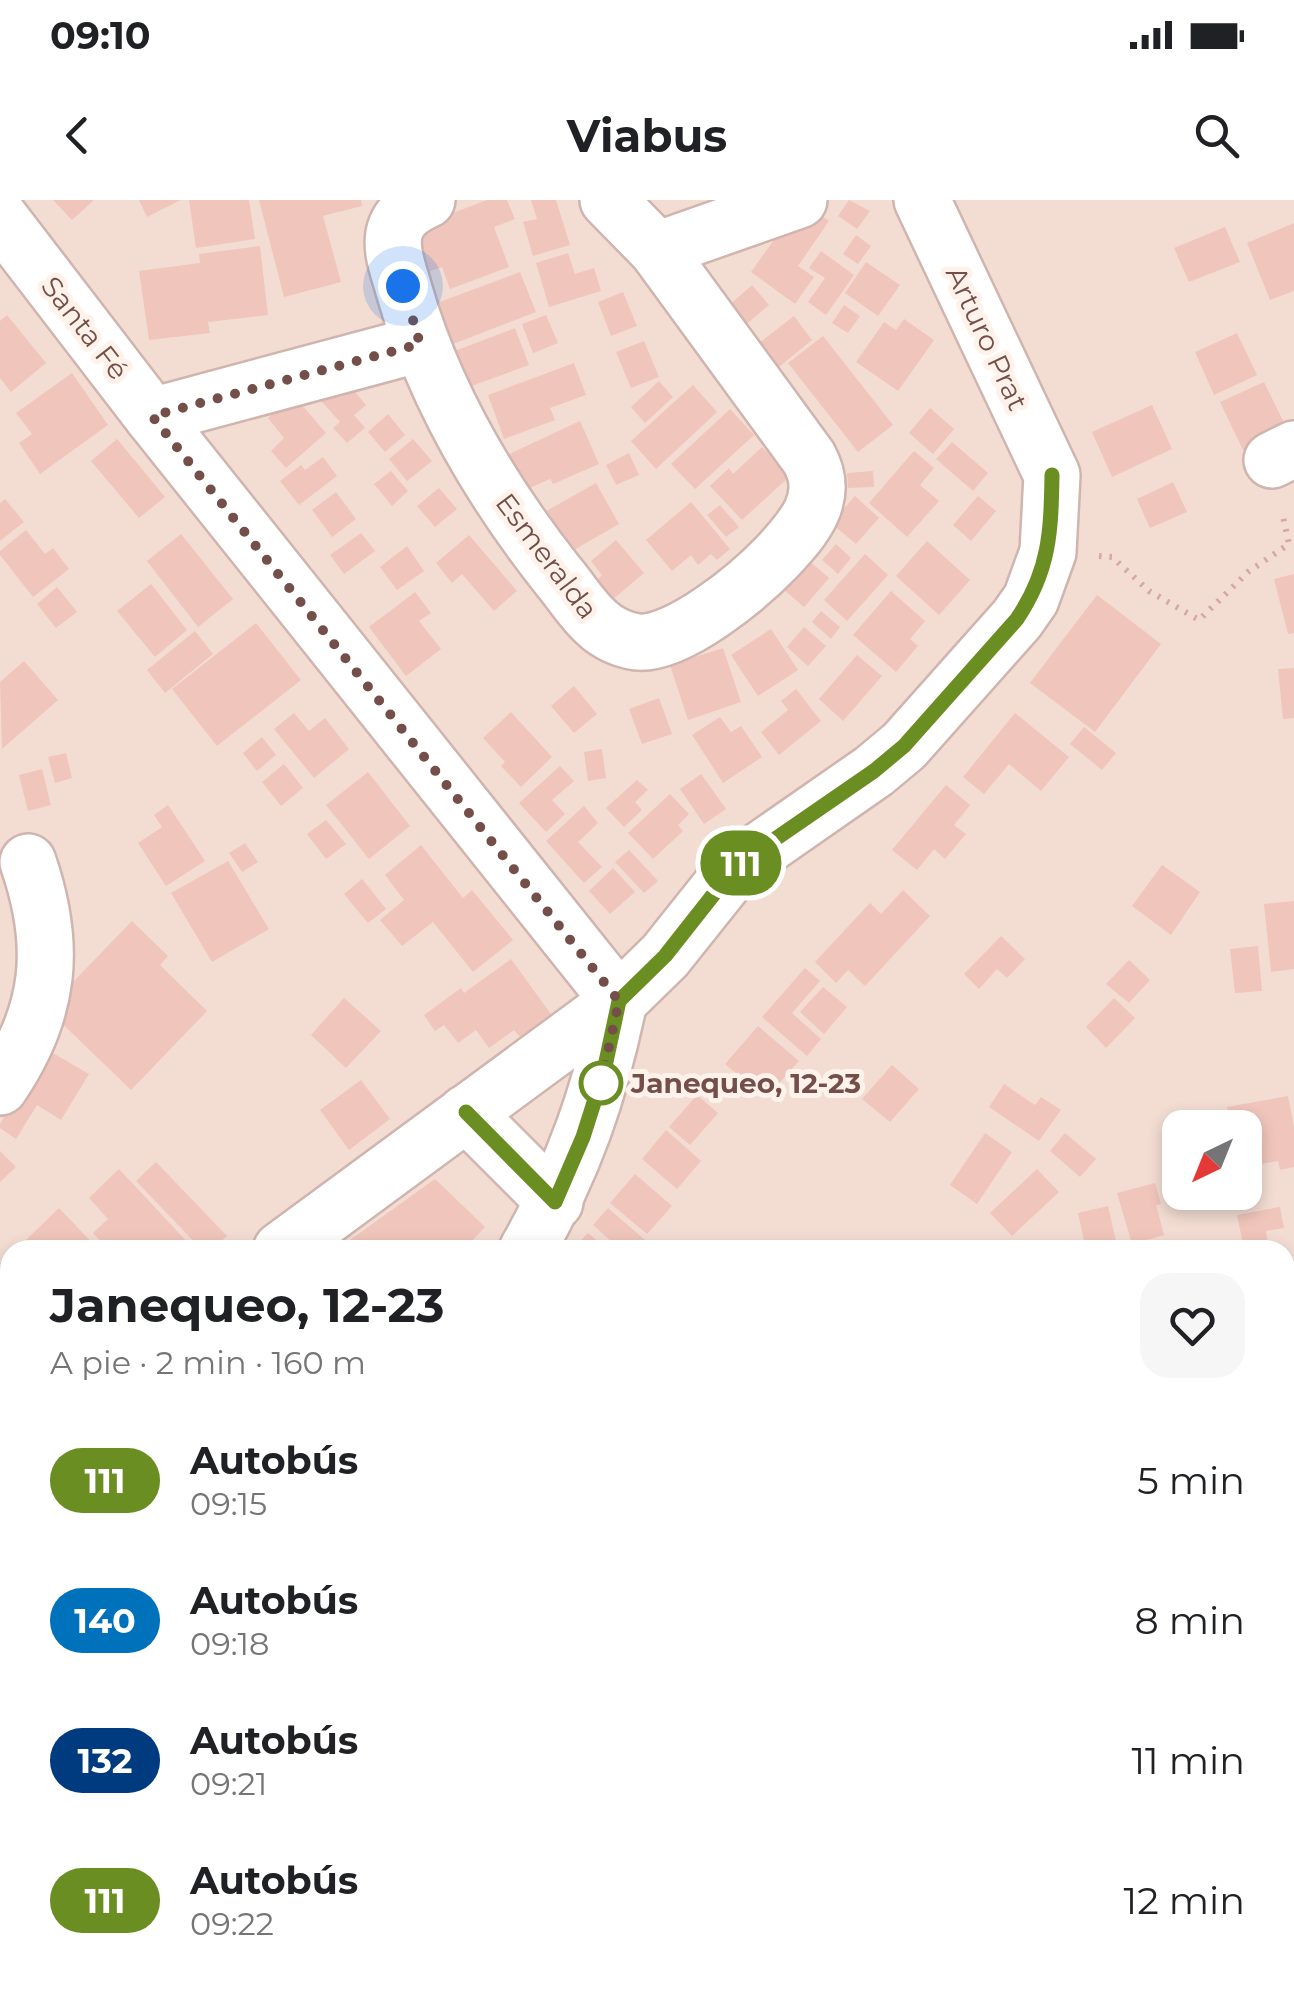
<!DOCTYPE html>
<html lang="es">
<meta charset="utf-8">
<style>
body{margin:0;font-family:Montserrat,sans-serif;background:#f6f6f6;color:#202124;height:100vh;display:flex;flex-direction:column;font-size:38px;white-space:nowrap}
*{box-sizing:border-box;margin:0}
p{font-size:32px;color:#757577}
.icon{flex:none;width:55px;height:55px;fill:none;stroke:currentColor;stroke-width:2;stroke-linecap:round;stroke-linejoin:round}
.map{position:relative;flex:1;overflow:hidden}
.drawer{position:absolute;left:0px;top:1040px;width:1295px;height:752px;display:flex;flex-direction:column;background:#fff;border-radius:30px 30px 0 0;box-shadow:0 5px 15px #0003}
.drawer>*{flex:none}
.badge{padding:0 20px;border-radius:32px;font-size:35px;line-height:65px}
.needle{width:65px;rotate:223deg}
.tools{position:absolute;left:1162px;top:910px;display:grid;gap:20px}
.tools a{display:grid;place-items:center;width:100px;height:100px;border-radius:20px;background:#fff;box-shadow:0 5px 15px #0003;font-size:50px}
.you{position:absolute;width:50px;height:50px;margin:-25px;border:8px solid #fff;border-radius:50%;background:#1a73e8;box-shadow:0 0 0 15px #1a73e833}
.map>.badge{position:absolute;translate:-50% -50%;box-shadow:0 0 0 5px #fff}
.round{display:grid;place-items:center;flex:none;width:105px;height:105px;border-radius:30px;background:#f6f6f6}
.summary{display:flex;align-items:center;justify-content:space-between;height:170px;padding:0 50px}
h1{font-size:48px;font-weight:700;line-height:75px}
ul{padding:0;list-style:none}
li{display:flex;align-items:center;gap:30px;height:140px;padding:0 50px}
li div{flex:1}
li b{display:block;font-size:38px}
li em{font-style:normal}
li .badge{min-width:110px;font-weight:700;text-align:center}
.status{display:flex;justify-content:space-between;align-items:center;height:70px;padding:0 50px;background:#fff;direction:ltr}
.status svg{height:28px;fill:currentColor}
header{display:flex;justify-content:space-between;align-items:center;height:130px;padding:0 50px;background:#fff;font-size:45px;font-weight:700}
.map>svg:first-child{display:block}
.residential{fill:#f3ddd3;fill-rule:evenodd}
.building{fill:#f0c5bc}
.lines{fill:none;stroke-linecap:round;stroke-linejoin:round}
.minor-casing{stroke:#cfb5ae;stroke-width:60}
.path{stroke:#d5a8a0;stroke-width:6;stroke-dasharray:2.5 8;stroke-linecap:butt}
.minor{stroke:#fff;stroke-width:55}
.line-casing{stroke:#fff;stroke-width:22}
.line{stroke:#6b8e23;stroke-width:15}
.walk{stroke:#744f4a;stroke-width:10;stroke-dasharray:0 18}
.stop-dot{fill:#fff;stroke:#6b8e23;stroke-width:5}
.labels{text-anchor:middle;stroke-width:10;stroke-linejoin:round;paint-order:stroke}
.street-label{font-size:28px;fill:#744f4a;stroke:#fff2ea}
.stop-label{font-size:28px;font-weight:bold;fill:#744f4a;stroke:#fff2ea;text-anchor:start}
</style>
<div class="status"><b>09:10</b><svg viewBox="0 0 49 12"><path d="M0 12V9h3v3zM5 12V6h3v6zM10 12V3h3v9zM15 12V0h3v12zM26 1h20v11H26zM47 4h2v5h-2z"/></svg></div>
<header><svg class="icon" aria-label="back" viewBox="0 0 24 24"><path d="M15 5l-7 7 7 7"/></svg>Viabus<svg class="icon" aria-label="search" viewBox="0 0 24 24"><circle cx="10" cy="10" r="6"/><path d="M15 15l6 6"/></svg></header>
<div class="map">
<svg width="1294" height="1792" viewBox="0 0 1294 1792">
<rect width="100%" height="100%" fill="#fcede4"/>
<path class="residential" d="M0,0H1294V1792H0ZM1180,928H1245V992H1180ZM10,1050H1285V1782H10Z"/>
<g class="building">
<polygon points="53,0 94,0 72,20"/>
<polygon points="139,0 181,0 147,17"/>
<polygon points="189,0 249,0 255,39 196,48"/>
<polygon points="259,0 361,0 362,6 323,16 341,82 284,97"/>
<polygon points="487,0 507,0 515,19 494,27 509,67 450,89 442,67 425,73 408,30"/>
<polygon points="531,0 556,0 570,45 533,56 523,22 537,19"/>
<polygon points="849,0 870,11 857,29 838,16"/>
<polygon points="801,2 829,21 798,66 814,77 795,104 751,72"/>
<polygon points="1294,23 1294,91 1270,100 1247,43"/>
<polygon points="1225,27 1240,62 1189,82 1174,48"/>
<polygon points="856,35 871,46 858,64 843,54"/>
<polygon points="260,46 268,115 208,122 210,133 149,140 139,71 200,63 199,54"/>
<polygon points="821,51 854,75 826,115 808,102 825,78 809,68"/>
<polygon points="568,53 575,74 594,68 601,91 549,107 536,63"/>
<polygon points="866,62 900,85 878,116 845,93"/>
<polygon points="520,72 536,112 453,144 437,103"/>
<polygon points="752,85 769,105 742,128 725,109"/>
<polygon points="623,92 637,126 611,136 598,102"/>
<polygon points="844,105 860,116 848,133 832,123"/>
<polygon points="7,115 46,163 11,192 0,178 0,121"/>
<polygon points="546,115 558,143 533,153 522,124"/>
<polygon points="794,116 812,140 779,167 759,143"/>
<polygon points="904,119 934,140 898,191 856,162 884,122 896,130"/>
<polygon points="515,128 529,165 466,188 452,152"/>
<polygon points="1237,133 1257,175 1214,195 1195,152"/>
<polygon points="823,136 893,225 858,252 788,163"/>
<polygon points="644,141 659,177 631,188 616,152"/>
<polygon points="574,163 586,195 550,208 555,220 504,239 488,195"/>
<polygon points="72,173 108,225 40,274 19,243 32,234 16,213"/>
<polygon points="340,174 366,205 354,215 365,228 347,243 333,228 340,222 315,194"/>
<polygon points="659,181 673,197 645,223 631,207"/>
<polygon points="1264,182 1287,229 1243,250 1220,202"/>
<polygon points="693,185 717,212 656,269 631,241"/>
<polygon points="294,196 326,233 286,268 271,251 284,238 268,218"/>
<polygon points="1152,205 1172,249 1112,277 1092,232"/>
<polygon points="930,208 954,229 933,254 909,233"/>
<polygon points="730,209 754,235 695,289 671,264"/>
<polygon points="388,214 405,235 385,252 368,232"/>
<polygon points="580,221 599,264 553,284 550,279 523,291 507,255"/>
<polygon points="117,239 165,297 139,318 91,261"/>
<polygon points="413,239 432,261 407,281 389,259"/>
<polygon points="952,242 988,273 973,291 936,259"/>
<polygon points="762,247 790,276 742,320 710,286 729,268 733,274"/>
<polygon points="914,251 934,268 920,285 939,301 907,337 869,303"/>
<polygon points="629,253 639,275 616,285 606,265"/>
<polygon points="323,257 337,276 299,305 280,281 301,265 305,270"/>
<polygon points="391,271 408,291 392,306 374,284"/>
<polygon points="873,271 874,287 848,288 847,273"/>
<polygon points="1173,282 1187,312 1150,328 1137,299"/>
<polygon points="596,283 619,324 565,355 534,318"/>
<polygon points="439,288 457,309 435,327 417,306"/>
<polygon points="336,292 356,319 332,337 312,310"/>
<polygon points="855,296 879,318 856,344 831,323"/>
<polygon points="978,296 996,311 971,341 953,325"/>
<polygon points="5,299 24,322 0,341 0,303"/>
<polygon points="691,302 730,349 717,360 711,354 698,365 691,355 672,371 646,340"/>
<polygon points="720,305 739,327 726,337 707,315"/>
<polygon points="26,330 45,354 53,348 69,369 33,397 0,355 0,351"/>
<polygon points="361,333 375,351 344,374 330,355"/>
<polygon points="181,334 233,399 198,427 147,361"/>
<polygon points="469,335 517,391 494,411 462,374 452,383 436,363"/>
<polygon points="616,340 644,373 612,400 596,381 602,375 591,361"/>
<polygon points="927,341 970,380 939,415 896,376"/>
<polygon points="836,344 851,358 838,374 822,360"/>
<polygon points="407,346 424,371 397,390 380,367"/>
<polygon points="865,354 888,375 847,421 824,400"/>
<polygon points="807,359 829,378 804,407 782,388"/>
<polygon points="1294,374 1294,433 1288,434 1274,379"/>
<polygon points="151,384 187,430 155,457 117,411"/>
<polygon points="57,387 77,412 56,428 37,404"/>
<polygon points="891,391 925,421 910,439 918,446 896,472 853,435"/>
<polygon points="415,392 431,413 419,421 441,449 406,476 369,427"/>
<polygon points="1097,395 1161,444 1095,532 1030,483"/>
<polygon points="821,411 840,427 831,439 812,422"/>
<polygon points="256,423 301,480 217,546 172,489"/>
<polygon points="804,427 826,446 808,466 787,447"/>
<polygon points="771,429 798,470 758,496 731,455"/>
<polygon points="195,431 213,454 165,493 147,470"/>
<polygon points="723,448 741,502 688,520 670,465"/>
<polygon points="857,455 882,476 843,521 819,499"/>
<polygon points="24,461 58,500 2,549 0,482"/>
<polygon points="1294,468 1294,518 1283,519 1278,469"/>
<polygon points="574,486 597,514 574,533 551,506"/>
<polygon points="796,489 821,521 779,555 761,532 788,510 781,501"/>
<polygon points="659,498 672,534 642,544 629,509"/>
<polygon points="511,512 552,557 521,587 501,566 505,562 483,538"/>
<polygon points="294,513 309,531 325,518 349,549 314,578 274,529"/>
<polygon points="1015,513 1069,557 1041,591 1009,564 984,594 963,577"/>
<polygon points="720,517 731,532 741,526 762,557 723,583 692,535"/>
<polygon points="1084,527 1116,553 1102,570 1070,544"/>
<polygon points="262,537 276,555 257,571 243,553"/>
<polygon points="602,549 606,578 588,581 584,552"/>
<polygon points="66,553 72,578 55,583 48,557"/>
<polygon points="284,564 303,588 281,606 262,582"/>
<polygon points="560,566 574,581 552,600 565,614 546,632 519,603"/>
<polygon points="42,569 51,605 28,611 19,575"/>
<polygon points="368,572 410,626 369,659 326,605"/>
<polygon points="701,574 726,609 704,624 680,589"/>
<polygon points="637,580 648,590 635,602 642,610 624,627 606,608"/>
<polygon points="946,585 970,605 954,625 966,634 945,659 934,649 917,670 892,650"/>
<polygon points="670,594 689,614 678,625 683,631 653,659 628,633"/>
<polygon points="168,605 205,661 166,686 138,643 162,627 154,615"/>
<polygon points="584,606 598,623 578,642 602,667 584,683 546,641"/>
<polygon points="326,620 346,644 326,659 307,634"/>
<polygon points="245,643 258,662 242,672 229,653"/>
<polygon points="421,645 463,698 472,690 513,740 473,772 433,722 402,746 380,720 404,700 385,675"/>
<polygon points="629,650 658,681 644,693 615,662"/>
<polygon points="228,661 269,729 212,762 171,693"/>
<polygon points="1162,665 1200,692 1171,735 1132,706"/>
<polygon points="613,668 635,692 610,714 589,691"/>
<polygon points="362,679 386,709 368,723 344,694"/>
<polygon points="903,690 930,716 865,786 848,770 836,783 815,762 870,703 881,714"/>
<polygon points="1294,701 1294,769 1271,772 1264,704"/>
<polygon points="132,721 168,756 160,765 207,811 131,890 47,809"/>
<polygon points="1001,736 1025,759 1007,778 997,769 979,789 964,774"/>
<polygon points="1258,746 1262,791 1235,793 1230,749"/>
<polygon points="511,759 551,814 520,837 514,830 489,848 476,830 458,843 444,825 435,831 424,815 461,788 464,793"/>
<polygon points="1129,760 1150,780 1129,803 1106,784"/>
<polygon points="805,768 820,781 792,813 821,839 807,856 762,817"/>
<polygon points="823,787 847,807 824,834 800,812"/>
<polygon points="344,798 381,831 346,868 311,835"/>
<polygon points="1114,798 1135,818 1106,848 1086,827"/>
<polygon points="758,826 799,861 766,898 725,864"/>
<polygon points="46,849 89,874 61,920 37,905 16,939 0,928 0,924"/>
<polygon points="892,865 919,889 890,922 862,899"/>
<polygon points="361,880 390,919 349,950 320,910"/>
<polygon points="1004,884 1035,905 1041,897 1061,910 1039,941 989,907"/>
<polygon points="697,895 718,913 690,945 669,927"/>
<polygon points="1288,896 1294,927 1294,967 1280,970 1278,961 1245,967 1245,928 1231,928 1227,907"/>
<polygon points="666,930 701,961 677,989 642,959"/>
<polygon points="985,933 1012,952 977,1004 950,985"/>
<polygon points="1065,933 1096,959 1080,977 1050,951"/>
<polygon points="0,951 16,967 0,982"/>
<polygon points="156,962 227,1036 211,1050 202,1050 136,981"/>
<polygon points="119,969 191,1046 187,1050 109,1050 93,1033 108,1019 89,998"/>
<polygon points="1037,969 1059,992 1012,1036 990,1013"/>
<polygon points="635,974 672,1006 647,1034 610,1003"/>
<polygon points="435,979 485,1027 463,1050 336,1050"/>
<polygon points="1155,983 1161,1004 1156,1005 1164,1035 1132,1044 1117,993"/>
<polygon points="1108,1006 1118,1050 1086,1050 1078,1013"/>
<polygon points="1280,1007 1284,1028 1266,1031 1268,1044 1244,1048 1237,1015"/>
<polygon points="59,1008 99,1050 15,1050 27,1039"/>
<polygon points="608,1008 652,1046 648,1050 621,1050 593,1025"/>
<polygon points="588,1033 608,1050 572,1050"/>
<polygon points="10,1055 10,1119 0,1108 0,1064"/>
<polygon points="0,1146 10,1157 10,1199 0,1207"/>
<polygon points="10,1310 10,1386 0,1374 0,1319"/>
<polygon points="1285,1343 1294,1345 1294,1365 1292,1364 1287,1387"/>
<polygon points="1292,1554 1294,1555 1294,1632 1285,1630 1285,1590"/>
<polygon points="0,1567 10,1571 10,1603 0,1599"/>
<polygon points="10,1631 10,1677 0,1673 0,1654"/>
<polygon points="1285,1644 1294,1646 1294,1689 1285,1687"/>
<polygon points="10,1697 10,1737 0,1730 0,1712"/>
<polygon points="264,1782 306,1782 357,1786 357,1792 263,1792"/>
<polygon points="436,1782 487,1782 486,1792 435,1792"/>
<polygon points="1048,1782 1083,1782 1080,1792 1052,1792 1045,1790"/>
<polygon points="1196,1782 1211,1782 1234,1792 1192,1792"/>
</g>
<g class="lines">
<g class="minor-casing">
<g id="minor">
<path d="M427,0C413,6 400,14 395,30C389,49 399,71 404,90C434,195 490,290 558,376C571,391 582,410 597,423C607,433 623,440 637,442C678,446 750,385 777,357C804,328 831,298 809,258L657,50L608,0"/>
<polyline points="0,18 152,216 619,801"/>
<polyline points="657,50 799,0"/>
<polyline points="152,216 420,144"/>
<polyline points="1272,260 1294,249"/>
<path d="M0,887C51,812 57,746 28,662"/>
<polyline points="466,913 555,1002"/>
<polyline points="281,1050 619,801 665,756 736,667 874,571 904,546 1017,419 1031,399 1048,352 1052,275 922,0"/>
<path d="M527,1050C574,968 600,893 619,801"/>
<polyline points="0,1265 10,1257"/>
<polyline points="396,1792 397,1782"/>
<polyline points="962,1792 963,1782"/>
</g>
</g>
<polyline class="path" points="1099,356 1112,357 1149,391 1199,420 1248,372 1289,344 1282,312"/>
<use href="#minor" class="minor"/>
</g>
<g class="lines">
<g class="line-casing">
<path id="line" d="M466,912L555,1002L583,937L604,871L619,801L665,756L736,666L874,571L904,546L1017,419C1050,370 1051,331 1052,275"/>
</g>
<use href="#line" class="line"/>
<polyline class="walk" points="403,86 420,144 152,216 619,801 601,883"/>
</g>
<circle class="stop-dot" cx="601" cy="883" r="20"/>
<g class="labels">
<g class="street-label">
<text transform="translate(85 128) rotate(52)" y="10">Santa Fé</text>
<text transform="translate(987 138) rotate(65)" y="10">Arturo Prat</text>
<text transform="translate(547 356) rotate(53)" y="10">Esmeralda</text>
</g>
<g class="stop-label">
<text x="631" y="893">Janequeo, 12-23</text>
</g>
</g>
</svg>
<div class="tools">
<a><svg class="needle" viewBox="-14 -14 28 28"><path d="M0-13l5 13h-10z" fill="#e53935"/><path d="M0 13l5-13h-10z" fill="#757577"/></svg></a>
</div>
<div class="you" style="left:403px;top:86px"></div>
<b class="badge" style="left:741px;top:663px;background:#6b8e23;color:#fff">111</b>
<section class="drawer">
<div class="summary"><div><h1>Janequeo, 12-23</h1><p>A pie · 2 min · 160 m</p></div><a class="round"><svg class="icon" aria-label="heart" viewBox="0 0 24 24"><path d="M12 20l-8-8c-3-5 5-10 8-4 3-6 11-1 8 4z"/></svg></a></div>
<ul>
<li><span class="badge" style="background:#6b8e23;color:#fff">111</span><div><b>Autobús</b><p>09:15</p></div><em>5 min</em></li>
<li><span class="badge" style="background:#0072bc;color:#fff">140</span><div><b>Autobús</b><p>09:18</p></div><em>8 min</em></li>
<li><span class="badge" style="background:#003b80;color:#fff">132</span><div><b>Autobús</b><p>09:21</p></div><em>11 min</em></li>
<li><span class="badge" style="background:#6b8e23;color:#fff">111</span><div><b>Autobús</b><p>09:22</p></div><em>12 min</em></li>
</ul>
</section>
</div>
